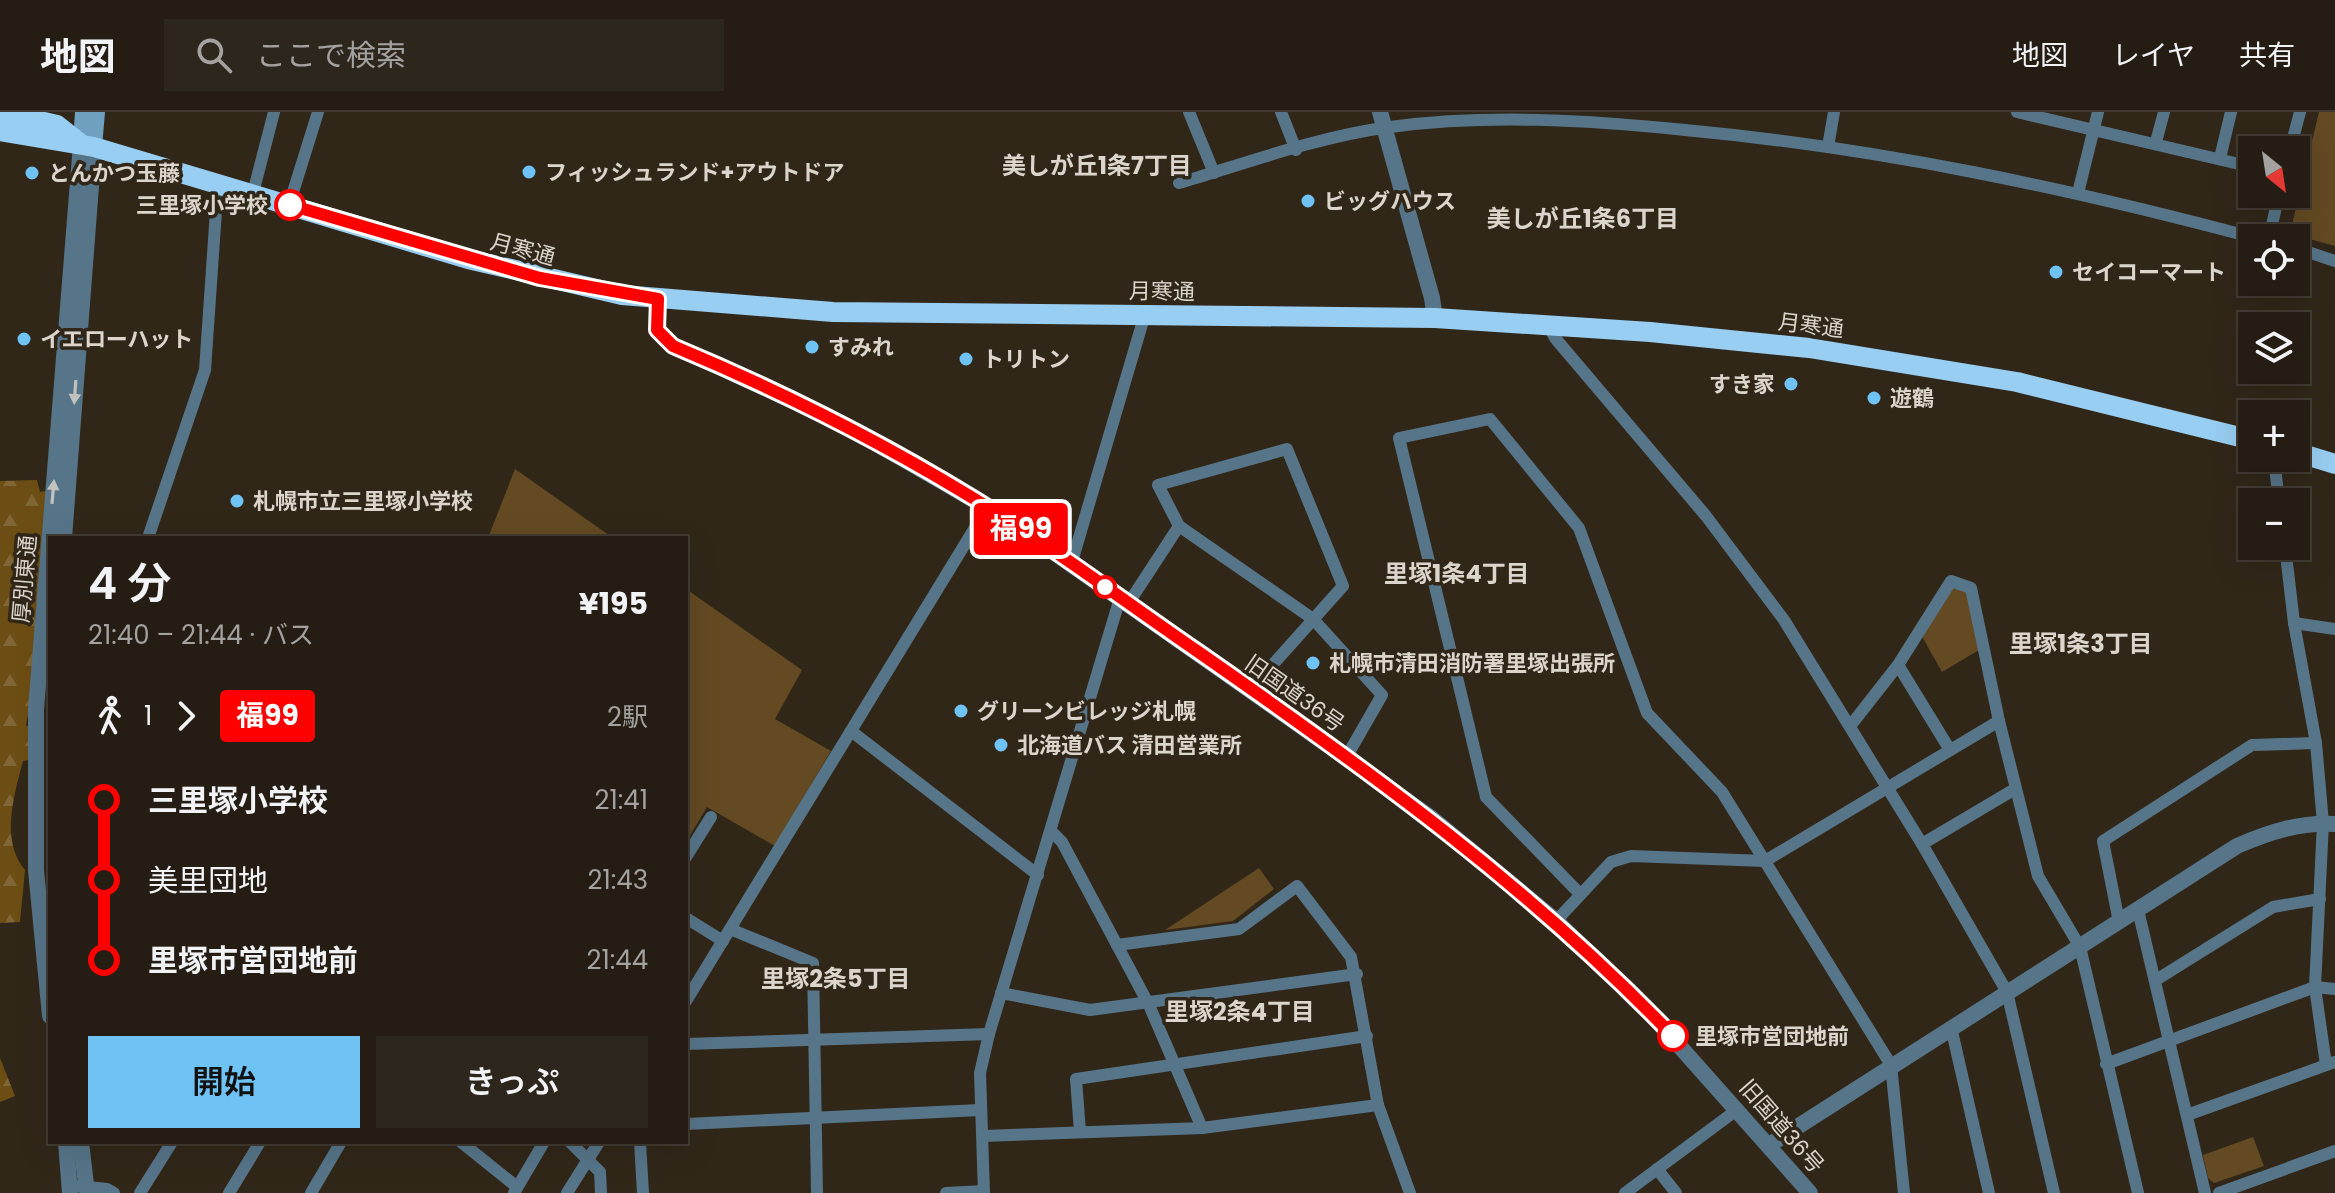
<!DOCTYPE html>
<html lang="ja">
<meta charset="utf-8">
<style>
body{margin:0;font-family:Poppins,"Noto Sans JP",sans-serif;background:#2d261c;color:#f1f3f6;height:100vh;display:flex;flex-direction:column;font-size:30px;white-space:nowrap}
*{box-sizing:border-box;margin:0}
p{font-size:26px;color:#a3a2a0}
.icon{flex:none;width:44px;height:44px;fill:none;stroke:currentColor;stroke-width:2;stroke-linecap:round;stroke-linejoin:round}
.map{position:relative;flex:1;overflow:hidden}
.side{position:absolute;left:48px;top:424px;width:640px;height:608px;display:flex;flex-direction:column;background:#251d13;border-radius:0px;box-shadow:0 8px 32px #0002,0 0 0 2px #423b33}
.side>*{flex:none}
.badge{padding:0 16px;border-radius:6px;font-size:28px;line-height:52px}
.needle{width:52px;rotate:150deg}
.controls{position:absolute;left:2238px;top:24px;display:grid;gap:16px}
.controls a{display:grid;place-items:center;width:72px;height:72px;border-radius:0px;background:#251d13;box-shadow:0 8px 32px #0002,0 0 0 2px #423b33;font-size:40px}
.map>.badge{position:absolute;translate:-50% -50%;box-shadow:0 0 0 4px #fff}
.legs{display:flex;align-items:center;gap:12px;height:88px;padding:0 40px;font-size:26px}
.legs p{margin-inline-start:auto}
.headline{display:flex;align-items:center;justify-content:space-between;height:136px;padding:0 40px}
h1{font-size:44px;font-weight:600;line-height:60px}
.cta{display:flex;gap:16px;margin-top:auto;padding:16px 40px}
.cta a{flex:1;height:92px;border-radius:0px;background:#6fc2f4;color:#111;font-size:32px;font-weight:600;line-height:92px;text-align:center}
.cta a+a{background:#2d261c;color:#f1f3f6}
ul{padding:0 40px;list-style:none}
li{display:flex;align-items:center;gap:28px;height:80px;font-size:30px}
li i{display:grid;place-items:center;width:12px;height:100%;margin:0 10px;background:currentColor}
li i::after{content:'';width:20px;height:20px;margin:-10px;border:6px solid;border-radius:50%;background:#251d13}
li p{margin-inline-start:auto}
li:first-child i{background:linear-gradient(#0000 50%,currentColor 0)}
li:last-child i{background:linear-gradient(currentColor 50%,#0000 0)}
header{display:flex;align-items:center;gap:48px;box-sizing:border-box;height:112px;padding:0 40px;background:#251d13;border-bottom:2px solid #423b33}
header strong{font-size:38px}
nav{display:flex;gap:44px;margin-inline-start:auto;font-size:28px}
.search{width:560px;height:72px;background:#2d261c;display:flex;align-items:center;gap:20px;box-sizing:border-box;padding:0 28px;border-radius:0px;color:#a3a2a0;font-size:30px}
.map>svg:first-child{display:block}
.forest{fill:url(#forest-firs)}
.park{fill:#634a23}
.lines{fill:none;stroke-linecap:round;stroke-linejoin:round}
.minor{stroke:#577589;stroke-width:12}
.tertiary{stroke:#577589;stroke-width:16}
.secondary{stroke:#6fa0c0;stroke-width:16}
.trunk{stroke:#98cef2;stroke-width:20}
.oneway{fill:#c1c2bf}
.line-1-casing{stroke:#fff;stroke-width:18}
.line-1{stroke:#f00;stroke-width:12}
.poi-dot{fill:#6fc2f4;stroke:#312719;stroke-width:3}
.stop-1-dot{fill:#fff;stroke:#f00;stroke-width:4}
.labels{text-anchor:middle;stroke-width:7;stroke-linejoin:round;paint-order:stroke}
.poi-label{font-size:22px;font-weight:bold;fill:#dcd5cc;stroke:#312719;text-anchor:start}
.stop-label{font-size:22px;font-weight:bold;fill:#dcd5cc;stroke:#312719;text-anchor:end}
.street-label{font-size:22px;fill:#dcd5cc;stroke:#312719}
.neighbourhood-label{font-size:24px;font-weight:bold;fill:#dcd5cc;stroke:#312719}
</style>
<header>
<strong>地図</strong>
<div class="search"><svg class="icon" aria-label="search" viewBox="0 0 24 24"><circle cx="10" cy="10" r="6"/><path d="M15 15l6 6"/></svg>ここで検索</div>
<nav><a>地図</a><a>レイヤ</a><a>共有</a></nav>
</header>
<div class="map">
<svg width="2335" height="1081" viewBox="0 0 2335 1081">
<defs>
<pattern id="forest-firs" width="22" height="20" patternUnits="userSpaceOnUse" patternTransform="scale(2)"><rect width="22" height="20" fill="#6c4d14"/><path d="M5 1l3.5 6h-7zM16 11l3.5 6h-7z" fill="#806635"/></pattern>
</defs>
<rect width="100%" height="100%" fill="#312719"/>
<g class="forest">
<path d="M37,368L40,380L46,379L29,597L26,613L34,619L29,648L23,649C14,683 0,729 25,758L20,810L0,811V369Z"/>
<polygon points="0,946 15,984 0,990"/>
</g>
<g class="park">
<polygon points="2319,0 2335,0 2335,134 2295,123 2291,117"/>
<polygon points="515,357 613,426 488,426"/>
<polygon points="1951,469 1971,476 1984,535 1942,560 1919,519"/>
<polygon points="686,477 802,558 775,607 831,639 775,734 707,695 686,730"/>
<polygon points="1259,756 1274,777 1233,809 1165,818"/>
<polygon points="2253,1025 2264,1054 2214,1071 2208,1066 2203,1043"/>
</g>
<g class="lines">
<g class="minor">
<polyline points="1189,0 1214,61"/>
<polyline points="1281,0 1296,38"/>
<polyline points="2017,0 2252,55"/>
<polyline points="2156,30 2164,0"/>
<polyline points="1828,35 1834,0"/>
<polyline points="2290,38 2300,0"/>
<polyline points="2220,46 2231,0"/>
<path d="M1179,71C1246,51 1321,24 1390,15C1488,2 1587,8 1685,18C1879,36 2068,76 2255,126"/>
<polyline points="253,81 274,0"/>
<polyline points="2078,81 2098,0"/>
<polyline points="289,93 318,0"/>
<polyline points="2269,126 2279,82"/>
<polyline points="2296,136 2335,149"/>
<polyline points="1547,211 1555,226 1706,404 1784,508 1922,732 2007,880 2054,1081"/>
<polyline points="2274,346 2279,390"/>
<polyline points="148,426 205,258 218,70"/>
<polyline points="2285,434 2294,511 2316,631 2323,711 2315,875 2326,953"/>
<polyline points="1071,453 1145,202"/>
<polyline points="1128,492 1179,414"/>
<polyline points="2294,511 2335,517"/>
<polyline points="1898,553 1950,638"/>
<polyline points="1251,577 1343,474 1287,337 1158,373 1179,414 1313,507 1382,583 1347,644"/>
<polyline points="1851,613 1898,553 1951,469 1971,476 1999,609 2038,764 2080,835 2138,1081"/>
<polyline points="851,619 1038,763"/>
<polyline points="1922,732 2015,677"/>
<polyline points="686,745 711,705"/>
<polyline points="1580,782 1486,685 1399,326 1490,307 1579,416 1647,601 1722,680 1891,953 1904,1081"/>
<polyline points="2138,798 2205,1081"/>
<polyline points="686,806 723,829"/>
<polyline points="1556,809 1611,750 1631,744 1765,749 1999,609"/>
<polyline points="2119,810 2103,729 2252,633 2316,631"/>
<polyline points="730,817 813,851 817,1081"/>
<polyline points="1117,833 1239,817 1297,774 1351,845 1378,993 1410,1081"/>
<polyline points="2156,868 2273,795 2320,787"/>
<polyline points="1001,881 1090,898 1357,862"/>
<polyline points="686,889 987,396"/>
<polyline points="1951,915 1989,1081"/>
<polyline points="686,932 989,922"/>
<polyline points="2106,952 2315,875 2335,877"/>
<polyline points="2187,1003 2335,950"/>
<polyline points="686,1012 980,998"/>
<polyline points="1202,1016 1378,993"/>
<polyline points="1080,1020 1076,967 1367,924"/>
<polyline points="983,1024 1202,1016 1149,893 1062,730 1052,720"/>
<polyline points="461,1030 517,1075"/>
<polyline points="570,1030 600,1060 601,1081"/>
<polyline points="640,1030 643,1081"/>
<polyline points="1657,1057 1676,1081"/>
<polyline points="79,1074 107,1077 114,1081"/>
<polyline points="140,1081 172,1030"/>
<polyline points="229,1081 260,1030"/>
<polyline points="311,1081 341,1030"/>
<polyline points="514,1081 544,1030"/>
<polyline points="567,1081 599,1030"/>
<polyline points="946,1081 984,1079"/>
<polyline points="984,1081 980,961 989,922 1120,486"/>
<polyline points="1625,1081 1738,997"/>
<polyline points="2219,1081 2335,1039"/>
</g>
<g class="tertiary">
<polyline points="1380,0 1432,186 1435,206"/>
<polyline points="658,187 657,218 673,234 839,310 1005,406 1430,705 1556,809 1643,893 1810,1081"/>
<polyline points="64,426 94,35"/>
<polyline points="50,904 36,758 36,598 81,32"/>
<polyline points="66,1030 70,1081"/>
<polyline points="81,1030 87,1081"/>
<path d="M1769,1033L2237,734C2269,720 2300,710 2335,712"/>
</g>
<g class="secondary">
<polyline points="81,32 83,0"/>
<polyline points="94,35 97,0"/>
</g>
<g class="trunk">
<polyline points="1,0 57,13 81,32"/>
<polyline points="0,19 94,35 468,147 622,183 833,200 1435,206 1650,220 1809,236 2017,270 2252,328"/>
<polyline points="2296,340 2335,352"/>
</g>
</g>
<defs><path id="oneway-solid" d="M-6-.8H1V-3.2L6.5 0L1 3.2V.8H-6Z" transform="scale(2)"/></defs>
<g class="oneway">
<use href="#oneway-solid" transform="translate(75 280) rotate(94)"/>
<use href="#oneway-solid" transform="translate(53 380) rotate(-85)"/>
</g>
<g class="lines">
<g class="line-1-casing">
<path id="line-1" d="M290,93L540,166L658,187L657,218L673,234C788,282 900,339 1005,406C1070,448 1133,495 1197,539C1368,658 1528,773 1673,924"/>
</g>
<use href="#line-1" class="line-1"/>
</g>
<g class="poi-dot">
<circle cx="529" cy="60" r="8"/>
<circle cx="32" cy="61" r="8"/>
<circle cx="1308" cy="89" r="8"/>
<circle cx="2056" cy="160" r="8"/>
<circle cx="24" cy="227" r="8"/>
<circle cx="812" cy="235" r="8"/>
<circle cx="966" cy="247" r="8"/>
<circle cx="1791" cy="272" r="8"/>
<circle cx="1874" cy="286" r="8"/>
<circle cx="237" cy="389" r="8"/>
<circle cx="1313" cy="551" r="8"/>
<circle cx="961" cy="599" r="8"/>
<circle cx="1001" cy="633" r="8"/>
</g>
<g class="stop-1-dot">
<circle cx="290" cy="93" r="14"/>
<circle cx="1105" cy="475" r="10"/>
<circle cx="1673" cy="924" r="14"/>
</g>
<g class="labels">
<g class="poi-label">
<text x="545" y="68">フィッシュランド+アウトドア</text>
<text x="48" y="69">とんかつ玉藤</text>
<text x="1324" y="97">ビッグハウス</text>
<text x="2072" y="168">セイコーマート</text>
<text x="40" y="235">イエローハット</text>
<text x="828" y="243">すみれ</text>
<text x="982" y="255">トリトン</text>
<text x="1775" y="280" text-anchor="end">すき家</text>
<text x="1890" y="294">遊鶴</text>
<text x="253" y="397">札幌市立三里塚小学校</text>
<text x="1329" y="559">札幌市清田消防署里塚出張所</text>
<text x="977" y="607">グリーンビレッジ札幌</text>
<text x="1017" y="641">北海道バス 清田営業所</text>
</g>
<g class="stop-label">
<text x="268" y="101">三里塚小学校</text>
<text x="1695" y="932" text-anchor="start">里塚市営団地前</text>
</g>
<g class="street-label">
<text transform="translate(523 137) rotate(15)" y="8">月寒通</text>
<text transform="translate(1162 179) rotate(1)" y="8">月寒通</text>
<text transform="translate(1811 213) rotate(7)" y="8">月寒通</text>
<text transform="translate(24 467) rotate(-85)" y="8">厚別東通</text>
<text transform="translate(1295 581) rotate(35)" y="8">旧国道36号</text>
<text transform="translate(1782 1014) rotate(49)" y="8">旧国道36号</text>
</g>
<g class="neighbourhood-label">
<text x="1097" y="62">美しが丘1条7丁目</text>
<text x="1583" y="115">美しが丘1条6丁目</text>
<text x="1457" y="470">里塚1条4丁目</text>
<text x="2081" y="540">里塚1条3丁目</text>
<text x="836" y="875">里塚2条5丁目</text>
<text x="1240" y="908">里塚2条4丁目</text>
</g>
</g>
</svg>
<div class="controls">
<a><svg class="needle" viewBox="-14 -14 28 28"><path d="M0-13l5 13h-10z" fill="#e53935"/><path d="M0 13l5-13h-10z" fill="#a3a2a0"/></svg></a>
<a><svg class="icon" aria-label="locate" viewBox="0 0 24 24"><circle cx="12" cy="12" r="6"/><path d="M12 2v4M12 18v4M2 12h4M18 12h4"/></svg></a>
<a><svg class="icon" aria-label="layers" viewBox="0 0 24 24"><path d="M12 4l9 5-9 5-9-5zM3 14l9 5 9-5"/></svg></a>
<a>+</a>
<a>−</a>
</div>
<b class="badge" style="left:1021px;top:417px;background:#f00;color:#fff">福99</b>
<section class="side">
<div class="headline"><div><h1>4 分</h1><p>21:40 – 21:44 · バス</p></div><b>¥195</b></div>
<div class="legs"><svg class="icon" aria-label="walk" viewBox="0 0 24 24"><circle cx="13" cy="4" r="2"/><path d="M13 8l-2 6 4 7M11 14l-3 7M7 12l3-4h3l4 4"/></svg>1<svg class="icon" aria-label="forward" viewBox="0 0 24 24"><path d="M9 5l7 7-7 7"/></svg><b class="badge" style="background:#f00;color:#fff">福99</b><p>2駅</p></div>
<ul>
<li><i style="color:#f00"></i><b>三里塚小学校</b><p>21:41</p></li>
<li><i style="color:#f00"></i><span>美里団地</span><p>21:43</p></li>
<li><i style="color:#f00"></i><b>里塚市営団地前</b><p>21:44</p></li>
</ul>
<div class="cta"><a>開始</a><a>きっぷ</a></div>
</section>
</div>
